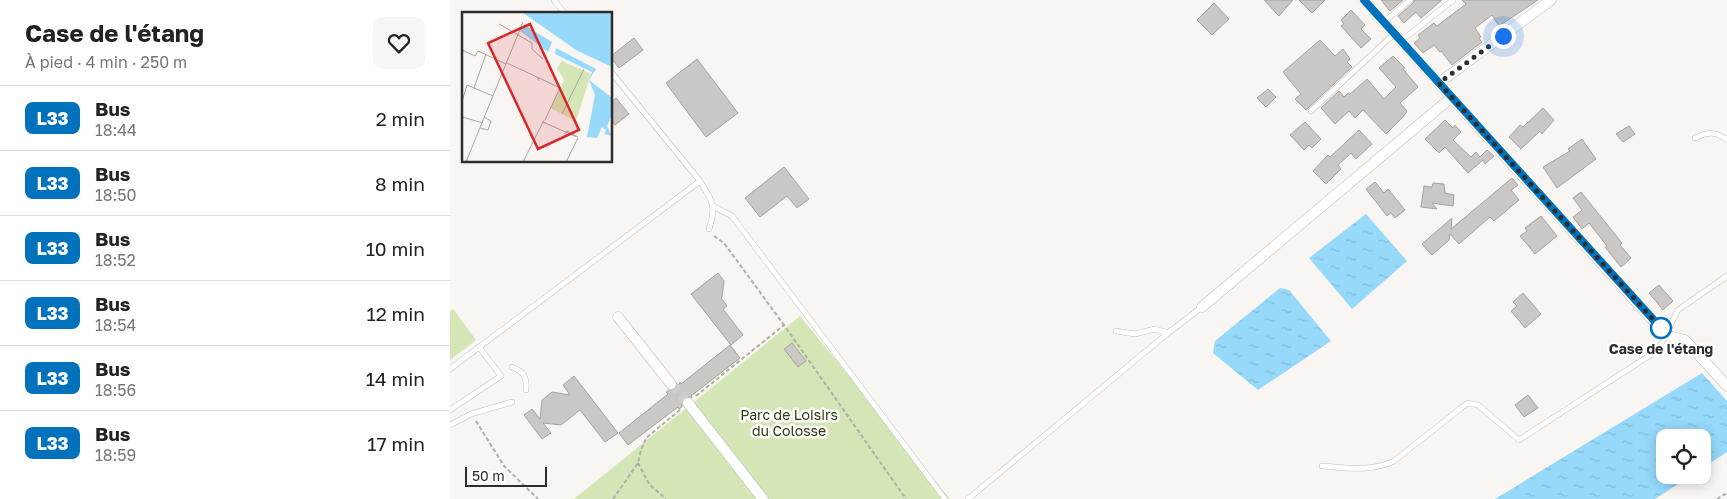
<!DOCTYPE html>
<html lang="fr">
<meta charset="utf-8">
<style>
body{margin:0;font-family:"Golos Text",sans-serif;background:#f6f6f6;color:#222;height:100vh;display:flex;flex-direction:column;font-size:19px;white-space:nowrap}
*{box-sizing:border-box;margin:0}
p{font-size:16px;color:#767676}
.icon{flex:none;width:28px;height:28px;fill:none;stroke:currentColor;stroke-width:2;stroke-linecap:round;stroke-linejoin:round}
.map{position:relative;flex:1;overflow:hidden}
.details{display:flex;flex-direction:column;background:#fff;width:450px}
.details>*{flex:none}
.badge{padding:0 10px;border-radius:8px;font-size:18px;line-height:32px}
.controls{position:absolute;left:1206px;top:429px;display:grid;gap:10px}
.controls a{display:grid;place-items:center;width:55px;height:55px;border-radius:10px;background:#fff;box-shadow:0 2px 12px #0003;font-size:25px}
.scale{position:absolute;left:15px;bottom:12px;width:82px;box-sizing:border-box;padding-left:5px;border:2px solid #2e2d2c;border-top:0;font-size:14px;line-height:18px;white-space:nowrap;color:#2e2d2c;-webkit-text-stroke:4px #fff;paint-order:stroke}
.you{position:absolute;width:25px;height:25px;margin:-12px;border:4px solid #fff;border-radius:50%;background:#1a73e8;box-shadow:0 0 0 8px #1a73e833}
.map>.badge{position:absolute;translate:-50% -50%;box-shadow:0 0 0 2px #fff}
.round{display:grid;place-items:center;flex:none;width:52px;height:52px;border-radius:10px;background:#f6f6f6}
.head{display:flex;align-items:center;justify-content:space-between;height:85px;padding:0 25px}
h1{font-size:24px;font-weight:700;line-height:38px}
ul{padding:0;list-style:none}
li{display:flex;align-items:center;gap:15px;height:65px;padding:0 25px;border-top:1px solid #e0e0e0}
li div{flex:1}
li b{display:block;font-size:19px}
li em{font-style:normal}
li .badge{min-width:55px;font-weight:700;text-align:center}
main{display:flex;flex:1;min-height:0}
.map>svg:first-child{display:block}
.green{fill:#d5e6b6}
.water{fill:url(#water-ripples)}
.building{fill:#cac7c4;stroke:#a5a2a0}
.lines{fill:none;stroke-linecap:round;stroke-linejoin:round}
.street-tunnel{stroke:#d0cdca;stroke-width:10;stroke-dasharray:10 5;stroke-linecap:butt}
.lane-casing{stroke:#c1bebb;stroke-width:6}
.street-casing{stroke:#c1bebb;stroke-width:11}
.path{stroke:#b0aeab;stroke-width:2;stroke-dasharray:4 2.5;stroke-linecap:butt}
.lane{stroke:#fff;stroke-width:5}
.street{stroke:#fff;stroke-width:10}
.line-casing{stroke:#fff;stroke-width:11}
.line{stroke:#0072bc;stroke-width:8}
.walk{stroke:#2e2d2c;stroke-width:5;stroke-dasharray:0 9}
.stop-dot{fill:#fff;stroke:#0072bc;stroke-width:2.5}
.labels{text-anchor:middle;stroke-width:5;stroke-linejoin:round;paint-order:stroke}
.stop-label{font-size:14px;font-weight:bold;fill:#2e2d2c;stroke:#fff}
.park-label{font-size:14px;fill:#2d390d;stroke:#fff}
.inset-road{fill:none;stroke:#a7a5a3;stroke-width:1}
.view{fill:#d62828;fill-opacity:0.15;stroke:#d62828;stroke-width:2.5}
.inset-edge{fill:none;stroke:#2e2d2c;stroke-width:2.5}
</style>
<main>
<section class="details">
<div class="head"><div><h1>Case de l'étang</h1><p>À pied · 4 min · 250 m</p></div><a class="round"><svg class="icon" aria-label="heart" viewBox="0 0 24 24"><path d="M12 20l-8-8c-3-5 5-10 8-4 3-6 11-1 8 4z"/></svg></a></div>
<ul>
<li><span class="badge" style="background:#0072bc;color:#fff">L33</span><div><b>Bus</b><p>18:44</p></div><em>2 min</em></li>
<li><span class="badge" style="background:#0072bc;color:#fff">L33</span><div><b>Bus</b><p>18:50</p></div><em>8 min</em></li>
<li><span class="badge" style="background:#0072bc;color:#fff">L33</span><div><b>Bus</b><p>18:52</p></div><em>10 min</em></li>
<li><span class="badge" style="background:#0072bc;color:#fff">L33</span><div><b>Bus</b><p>18:54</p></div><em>12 min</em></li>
<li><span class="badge" style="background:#0072bc;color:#fff">L33</span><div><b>Bus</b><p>18:56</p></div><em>14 min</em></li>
<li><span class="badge" style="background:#0072bc;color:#fff">L33</span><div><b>Bus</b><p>18:59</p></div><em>17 min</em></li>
</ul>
</section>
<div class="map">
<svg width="1277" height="499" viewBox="0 0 1277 499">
<defs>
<pattern id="water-ripples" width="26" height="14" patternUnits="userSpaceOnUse" patternTransform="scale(1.25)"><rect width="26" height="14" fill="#96d9fb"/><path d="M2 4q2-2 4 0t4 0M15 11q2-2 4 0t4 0" fill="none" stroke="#82bbd7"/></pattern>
</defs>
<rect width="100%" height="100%" fill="#f8f5f2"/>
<g class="green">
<polygon points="3,309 26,340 0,360 0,311"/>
<polygon points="350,316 500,499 124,499"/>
</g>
<g class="water">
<polygon points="916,214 957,261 902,309 859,258"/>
<polygon points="830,288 839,290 881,341 808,390 763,353 765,341"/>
<polygon points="1252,373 1277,401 1277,452 1253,468 1252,438 1215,438 1215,475 1242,475 1205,499 1045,499"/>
</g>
<g class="building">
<polygon points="814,0 843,0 829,16"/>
<polygon points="849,0 875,0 862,13"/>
<polygon points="931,0 953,0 940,11"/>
<polygon points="964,0 992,0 971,18 966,12 954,23 948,16 963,3"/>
<polygon points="1012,0 1088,0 1049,26 1042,15 1025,28 1031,37 1029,38 1032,42 1002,65 991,51 990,52 984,45 973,53 964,43 970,38 968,35 984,23 987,26 1016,4"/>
<polygon points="764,3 779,19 762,35 747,20"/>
<polygon points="901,10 915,25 911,29 921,39 911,48 891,26 894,24 891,20"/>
<polygon points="184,38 193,50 169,68 161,58 161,56"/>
<polygon points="870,40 885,56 893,49 900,59 897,62 902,67 856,110 845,99 851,94 833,72"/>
<polygon points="943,56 955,68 953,69 968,87 950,103 957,111 953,117 936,134 913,110 905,118 899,111 885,124 871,108 889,91 894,97 898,93 900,94 917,79 934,99 946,87 929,68"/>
<polygon points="247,59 288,113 256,137 216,83"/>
<polygon points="818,89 826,97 816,107 807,98"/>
<polygon points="166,98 179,114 165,125 161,121 161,102"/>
<polygon points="1093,108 1104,120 1092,134 1090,131 1071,149 1059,137 1070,125 1073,127"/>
<polygon points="995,120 1003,128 1005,125 1011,132 1003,140 1021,157 1026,152 1030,157 1037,150 1044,156 1035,164 1033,160 1018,173 995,147 989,153 975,139"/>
<polygon points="855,122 871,139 862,148 859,145 854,150 840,135"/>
<polygon points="1179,126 1185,134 1173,142 1166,134"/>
<polygon points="909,130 922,144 906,159 901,153 888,165 891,169 876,184 863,171 878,155 880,157"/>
<polygon points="1132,139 1146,159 1107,188 1093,167 1120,151 1118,149"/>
<polygon points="334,167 359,199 347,208 337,196 310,217 295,198"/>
<polygon points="1062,178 1068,185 1061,190 1069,200 1044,221 1040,217 1009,244 1000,234 999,240 982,255 972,244 1002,218 1001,229"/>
<polygon points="925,182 934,193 938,189 955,210 945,218 941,213 937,216 916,189"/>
<polygon points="983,183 994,184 995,193 1004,195 1003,206 982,203 987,209 971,207 974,186 982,187"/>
<polygon points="1131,192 1172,243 1170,245 1181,258 1171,267 1155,247 1157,246 1139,223 1132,229 1123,217 1132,210 1123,198"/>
<polygon points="1091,216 1107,236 1085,254 1070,236 1077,231 1075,228"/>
<polygon points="268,273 274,281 272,297 271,298 277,306 273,309 293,335 281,345 241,294"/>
<polygon points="1209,285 1223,301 1213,310 1199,293"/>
<polygon points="1073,293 1091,314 1075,328 1061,311 1067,306 1063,302"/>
<polygon points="342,343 356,361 348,367 334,349"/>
<polygon points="280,345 290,358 241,396 242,398 238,396 234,397 232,401 232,407 229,409 228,407 178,445 169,433 218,394 216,392 219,390 226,389 230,382 231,384"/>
<polygon points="124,376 168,433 155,442 130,410 111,425 93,423 101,433 92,439 74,415 82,409 90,419 92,400 102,392 120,395 113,385"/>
<polygon points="1078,395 1088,408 1074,417 1065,405"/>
</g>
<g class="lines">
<polyline class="street-tunnel" points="221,384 238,403"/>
<g class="lane-casing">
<g id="lane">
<polyline points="104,0 115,14"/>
<polyline points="934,22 960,0"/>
<polyline points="951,41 1003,0"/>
<path d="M161,72L250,181C262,201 267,205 259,229"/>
<polyline points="861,111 944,34"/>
<path d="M1245,138C1257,132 1266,131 1277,140"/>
<polyline points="263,206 282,216 495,499"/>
<polyline points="718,333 752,307"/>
<path d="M62,367C74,372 77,377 76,390"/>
<polyline points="0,369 250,181"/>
<polyline points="0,410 51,376 29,347"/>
<polyline points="0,425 21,414 62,402"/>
<path d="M872,466C897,468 921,472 944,461L1011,408L1018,403L1028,405L1069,440L1208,350L1228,310L1277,276"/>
<polyline points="518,499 718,333 705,329 685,334 666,331"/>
</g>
</g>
<g class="street-casing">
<g id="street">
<polyline points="914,0 1216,335 1235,340 1277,386"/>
<polyline points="989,83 1101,0"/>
<polyline points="752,307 1002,97"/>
<polyline points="168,317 221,384"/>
<polyline points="238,403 313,499"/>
</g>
</g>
<g class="path">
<polyline points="264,236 274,243 334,325"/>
<polyline points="246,396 334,325 456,499"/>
<polyline points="26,421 54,466 88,499"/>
<polyline points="188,463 199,484 216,499"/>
<polyline points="163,499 188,463 191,450 196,438 231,409"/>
<polyline points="1267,499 1277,493"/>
</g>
<use href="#lane" class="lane"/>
<use href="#street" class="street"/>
</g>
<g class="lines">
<g class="line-casing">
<polyline id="line" points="914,0 1211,328"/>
</g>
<use href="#line" class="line"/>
<polyline class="walk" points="1053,36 989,83 1211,328"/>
</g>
<circle class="stop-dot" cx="1211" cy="328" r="10"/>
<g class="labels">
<g class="stop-label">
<text x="1211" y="354">Case de l'étang</text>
</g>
<g class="park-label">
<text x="339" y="420">Parc de Loisirs<tspan x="339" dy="16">du Colosse</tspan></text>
</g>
</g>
<g transform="translate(12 12)">
<rect width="150" height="150" fill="#f8f5f2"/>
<path d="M100,49L129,62L114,109L88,96L102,68L95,56Z" fill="#d5e6b6"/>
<path d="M60,0H150V55L114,38ZM62,13L90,30L86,40L58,19ZM94,36L134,57L127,68L150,86V103L145,114L150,124L142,122L144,118L140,115L135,126L125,125L133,83L127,68L130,60L93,42Z" fill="#96d9fb"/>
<path class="inset-road" d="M37,12L70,31V37L81,47M0,38L13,44L16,39L44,52M45,51L75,65M77,69L75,65L98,76L83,108M12,76L24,42M0,90L5,73L31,84M100,102L122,57M0,105L21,111M81,110L115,125M18,116L26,118L29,109L22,105M103,122L105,119L116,125M4,150L61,10M61,150L82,108M104,150L116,126"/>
<path class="view" d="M68,12L117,118L76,137L26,31Z"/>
<rect width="150" height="150" class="inset-edge"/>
</g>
</svg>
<div class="controls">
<a><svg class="icon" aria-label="locate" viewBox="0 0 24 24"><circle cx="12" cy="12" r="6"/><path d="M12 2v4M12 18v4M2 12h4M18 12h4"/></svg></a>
</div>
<div class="scale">50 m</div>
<div class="you" style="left:1053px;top:36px"></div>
</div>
</main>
